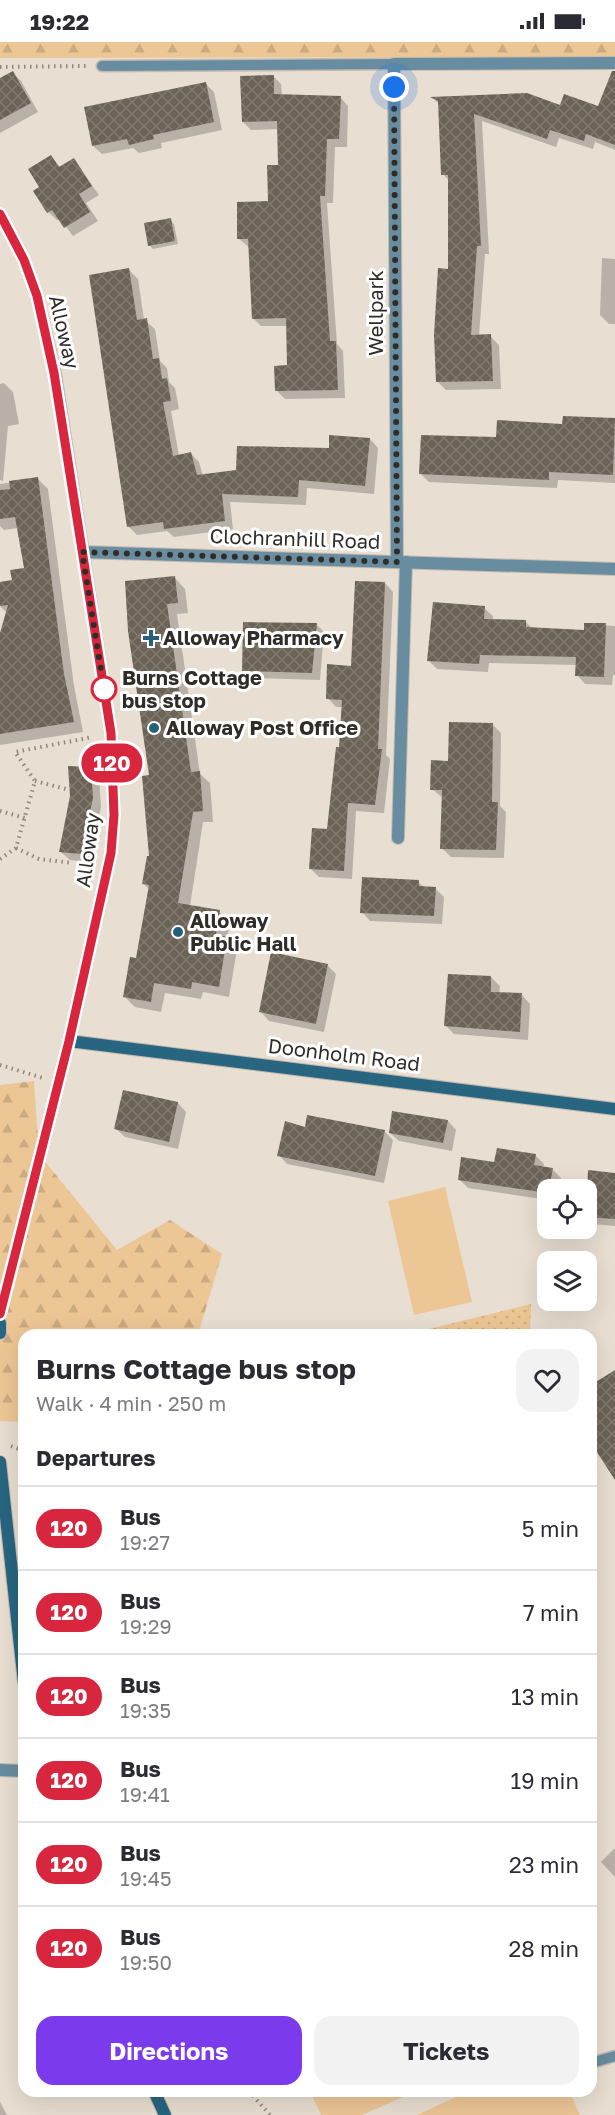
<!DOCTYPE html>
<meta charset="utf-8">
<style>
body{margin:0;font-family:"Golos Text",sans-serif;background:#f2f2f3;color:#2b2b33;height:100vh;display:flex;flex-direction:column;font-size:22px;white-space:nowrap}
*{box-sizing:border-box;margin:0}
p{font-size:20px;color:#7c7c81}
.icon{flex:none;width:33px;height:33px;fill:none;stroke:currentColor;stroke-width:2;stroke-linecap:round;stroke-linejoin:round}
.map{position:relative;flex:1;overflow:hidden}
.drawer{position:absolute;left:18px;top:1287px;width:579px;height:768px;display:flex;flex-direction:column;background:#fff;border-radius:18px;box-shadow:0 6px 24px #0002}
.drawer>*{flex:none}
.badge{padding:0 12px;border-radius:20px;font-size:21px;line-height:39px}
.fabs{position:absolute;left:537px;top:1137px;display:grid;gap:12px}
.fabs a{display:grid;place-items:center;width:60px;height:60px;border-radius:12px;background:#fff;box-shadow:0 6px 24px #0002;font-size:30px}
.you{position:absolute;width:30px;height:30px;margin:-15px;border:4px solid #fff;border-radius:50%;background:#1a73e8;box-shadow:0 0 0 9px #1a73e833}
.map>.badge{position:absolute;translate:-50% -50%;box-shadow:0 0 0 3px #fff}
h2{padding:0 18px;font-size:22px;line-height:54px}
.round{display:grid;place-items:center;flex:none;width:63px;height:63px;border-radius:18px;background:#f2f2f3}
.summary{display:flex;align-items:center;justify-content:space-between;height:102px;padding:0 18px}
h1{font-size:28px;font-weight:700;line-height:45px}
.cta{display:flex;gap:12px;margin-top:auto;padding:12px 18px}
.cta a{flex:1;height:69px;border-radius:18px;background:#7c3aed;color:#fff;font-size:24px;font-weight:700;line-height:69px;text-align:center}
.cta a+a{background:#f2f2f3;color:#2b2b33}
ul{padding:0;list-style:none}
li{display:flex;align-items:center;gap:18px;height:84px;padding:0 18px;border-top:2px solid #e1e1e2}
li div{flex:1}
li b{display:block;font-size:22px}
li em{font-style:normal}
li .badge{min-width:66px;font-weight:700;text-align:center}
.status{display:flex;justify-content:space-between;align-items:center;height:42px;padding:0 30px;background:#fff;direction:ltr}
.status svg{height:16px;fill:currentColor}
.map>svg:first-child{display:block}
.grass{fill:url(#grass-dots)}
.forest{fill:url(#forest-firs)}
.garden{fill:#edc695}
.shadow{fill:#0003}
.building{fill:url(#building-cross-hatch)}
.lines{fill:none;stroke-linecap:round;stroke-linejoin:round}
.lane-casing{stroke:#c3baaf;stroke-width:13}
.street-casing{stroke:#c3baaf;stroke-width:14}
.secondary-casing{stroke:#c3baaf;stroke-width:14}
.path{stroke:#8f887e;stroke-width:4;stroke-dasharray:1.5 4.5;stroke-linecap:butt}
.lane{stroke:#688da0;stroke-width:10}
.street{stroke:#688da0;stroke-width:12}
.secondary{stroke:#276580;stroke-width:12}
.line-casing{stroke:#fff;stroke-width:14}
.line{stroke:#d7263d;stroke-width:9}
.walk{stroke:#302c27;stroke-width:6;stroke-dasharray:0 10.8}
.poi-dot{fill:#255f78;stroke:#fff;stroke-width:2}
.stop-dot{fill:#fff;stroke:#d7263d;stroke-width:3}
.labels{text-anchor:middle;stroke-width:6;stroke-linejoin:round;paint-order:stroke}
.street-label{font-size:20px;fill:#302c27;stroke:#fff}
.poi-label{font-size:20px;font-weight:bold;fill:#302c27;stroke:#fff;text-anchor:start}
.stop-label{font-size:20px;font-weight:bold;fill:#302c27;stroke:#fff;text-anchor:start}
</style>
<div class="status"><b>19:22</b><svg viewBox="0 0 49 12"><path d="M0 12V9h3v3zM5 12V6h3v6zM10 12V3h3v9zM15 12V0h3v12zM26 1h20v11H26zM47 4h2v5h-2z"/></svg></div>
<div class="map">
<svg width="615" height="2073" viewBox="0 0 615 2073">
<defs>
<pattern id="grass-dots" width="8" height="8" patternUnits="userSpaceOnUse" patternTransform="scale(1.5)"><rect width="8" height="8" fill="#edc695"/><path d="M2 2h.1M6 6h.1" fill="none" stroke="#ccaa80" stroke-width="1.8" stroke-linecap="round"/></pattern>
<pattern id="forest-firs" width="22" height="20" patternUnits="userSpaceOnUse" patternTransform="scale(1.5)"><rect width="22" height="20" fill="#edc695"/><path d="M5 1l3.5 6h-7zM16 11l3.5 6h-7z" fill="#ccaa80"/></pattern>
<pattern id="building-cross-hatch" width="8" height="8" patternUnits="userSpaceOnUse" patternTransform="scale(1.5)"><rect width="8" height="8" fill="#6c6357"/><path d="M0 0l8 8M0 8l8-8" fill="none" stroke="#817a71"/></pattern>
</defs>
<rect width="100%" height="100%" fill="#e8ded1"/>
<g class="grass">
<polygon points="531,1262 530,1293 404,1293"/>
<polygon points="591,1570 595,1590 591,1687"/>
</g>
<g class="forest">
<polygon points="0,0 615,0 615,15 0,16"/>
<polygon points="34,1039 39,1112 117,1208 170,1178 222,1212 198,1293 24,1293 24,1380 0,1379 0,1043"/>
</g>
<g class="garden">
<polygon points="445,1145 472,1260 414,1273 388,1159"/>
<polygon points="310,2049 417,2049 362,2073 321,2073"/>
<polygon points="469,2049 569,2049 580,2073 417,2073"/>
</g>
<g class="shadow">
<polygon points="13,31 21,39 38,70 0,91 0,38"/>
<polygon points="273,34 281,42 282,54 340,55 348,64 347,105 335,105 333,161 327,161 337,302 343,309 345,356 285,357 277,349 289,324 287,284 261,284 253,276 249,205 239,197 269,160 279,124 279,87 251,88 243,80"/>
<polygon points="205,41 214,50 222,88 161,101 162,106 139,111 133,106 102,112 93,104"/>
<polygon points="434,57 599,66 615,61 615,108 595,100 593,107 559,96 556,105 482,79 489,212 485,212 479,294 490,294 499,303 501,347 446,348 438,340 449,228 450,140 443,132 440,63"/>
<polygon points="51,115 61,126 74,118 99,153 86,161 98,179 73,194 60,177 57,178 48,170 41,146"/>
<polygon points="170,178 174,182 178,202 153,207 149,203"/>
<polygon points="602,216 615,217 615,282 609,282 600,273"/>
<polygon points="129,228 138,237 144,278 155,287 160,319 167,326 169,340 175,346 179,367 171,369 179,414 191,412 199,420 203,434 238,430 370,397 378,406 374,452 307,446 306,463 230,460 233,487 174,495 167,489 137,493 129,485"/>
<polygon points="4,341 13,350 19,382 8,384 3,439 0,438 0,342"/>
<polygon points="564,376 615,378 615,441 558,438 557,446 429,440 420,431 497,396 564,383"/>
<polygon points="38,437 48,447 74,644 83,690 0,703 0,597 7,571 0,564 0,541 14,540 26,528 18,486 4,488 0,484 0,442"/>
<polygon points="175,536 185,547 188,571 177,572 200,732 210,741 213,780 203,780 190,864 219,870 230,880 227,897 237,907 229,955 203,950 201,957 165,951 161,970 135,965 124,954 137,918 149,847 143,841 151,816 150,735 130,589"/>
<polygon points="385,541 393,550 386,713 390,717 384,771 356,769 352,837 319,835 310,826 328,788 341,706 343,665 336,665 328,656 352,626"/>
<polygon points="484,566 493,574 493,579 526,580 533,587 585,589 585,582 615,584 615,633 613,633 612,643 585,642 577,633 577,623 489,621 488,630 437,627 428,618"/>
<polygon points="316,582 324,590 320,638 251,636 243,629"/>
<polygon points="493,683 501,691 500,764 506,770 504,816 451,815 442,806 443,756 432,747"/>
<polygon points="90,726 99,735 101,765 89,820 70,818 61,810"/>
<polygon points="418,840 425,846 435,846 444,855 442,882 370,879 362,870"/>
<polygon points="328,924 336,932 324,990 269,979 261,970"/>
<polygon points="491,935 500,944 499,952 522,953 530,962 528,998 454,992 445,983"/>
<polygon points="125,1049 178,1061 186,1070 178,1107 125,1095 116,1087"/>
<polygon points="448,1079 456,1088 452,1109 399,1099 390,1091"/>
<polygon points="306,1086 384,1089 393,1098 384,1141 287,1122 279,1113"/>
<polygon points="536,1114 544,1122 543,1126 552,1127 561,1136 559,1148 548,1148 548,1158 468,1146 459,1137 496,1122"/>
<polygon points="590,1130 615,1132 615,1184 593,1182 586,1175"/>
<polygon points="615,1806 615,1835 601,1820"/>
<polygon points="0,2060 7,2073 0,2073"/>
</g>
<g class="building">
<polygon points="13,29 31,61 0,78 0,36"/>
<polygon points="612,29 615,29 615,103 586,92 584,99 550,88 547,97 474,72 481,204 477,204 471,293 491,292 493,339 436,340 434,293 438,226 448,227 448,133 441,133 438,59 430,55 527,51 560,63 564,52 598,64"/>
<polygon points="274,33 274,52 341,54 339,97 327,97 325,154 320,154 330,299 336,299 338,348 275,349 274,324 287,323 286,276 252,277 248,197 237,197 237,160 268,159 267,123 278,123 277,79 242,80 240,34"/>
<polygon points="206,40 214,80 153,93 154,97 129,103 127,97 92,104 84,65"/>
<polygon points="51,113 59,125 74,116 92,144 79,152 90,170 64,186 52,168 47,171 33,149 39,145 28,127"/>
<polygon points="171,176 175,199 148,204 144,181"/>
<polygon points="129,226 137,278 147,276 153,317 159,316 162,337 167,336 171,359 163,360 173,414 191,410 197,433 236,428 237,404 329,406 329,393 370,396 365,444 299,438 298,455 222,452 225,479 164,487 163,480 127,485 89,233"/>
<polygon points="563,374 615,376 613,433 549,430 549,438 419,432 421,393 496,395 497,378 562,382"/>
<polygon points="38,435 64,632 74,680 0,692 0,591 8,563 0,564 0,540 12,538 10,528 24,526 15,475 0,477 0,448 10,447 9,439"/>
<polygon points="175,534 178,561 167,562 191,730 200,729 203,769 193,770 178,861 220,868 216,892 227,895 219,945 192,940 191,947 154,941 151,960 123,955 130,915 136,916 149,843 142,842 147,814 149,814 142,734 149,733 128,589 125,539"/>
<polygon points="355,539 385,540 378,707 382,707 375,763 348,761 344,829 309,827 312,786 327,787 336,705 339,705 342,658 326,657 327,622 351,624"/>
<polygon points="433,560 485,564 484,577 526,578 526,585 584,588 584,581 606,581 604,635 575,634 576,615 480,613 479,622 427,619"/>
<polygon points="243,580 317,581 312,631 242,629"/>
<polygon points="449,680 493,681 492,760 498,760 496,808 440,807 442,748 430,748 431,718 448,719"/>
<polygon points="68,724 91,725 93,756 81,812 59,810 70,754"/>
<polygon points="362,835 419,838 419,844 436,845 434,874 360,871"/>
<polygon points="271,910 328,922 316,982 259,970"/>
<polygon points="448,932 491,934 491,950 522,951 520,990 444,984"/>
<polygon points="123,1048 178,1060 169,1100 114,1087"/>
<polygon points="392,1069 448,1078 443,1101 389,1091"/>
<polygon points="307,1073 385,1088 375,1134 277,1114 285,1079 305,1085"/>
<polygon points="497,1106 536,1112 534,1123 553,1126 548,1151 458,1138 461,1115 494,1120"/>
<polygon points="588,1128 615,1131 615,1177 586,1175"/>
<polygon points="615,1328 615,1438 591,1401 591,1343"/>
</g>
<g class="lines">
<g class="lane-casing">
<g id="lane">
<polyline points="102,24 394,22"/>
<polyline points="591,2021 615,2014"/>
</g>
</g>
<g class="street-casing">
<g id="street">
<polyline points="82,510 615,527"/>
<polyline points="397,520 394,22 615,21"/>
<polyline points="398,796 406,520"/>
<polyline points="0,1728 24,1729"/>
</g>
</g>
<g class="secondary-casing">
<g id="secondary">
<polyline points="0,172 24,218 37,254 55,331 111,691 114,773 111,811 69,999 0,1272"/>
<polyline points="69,999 615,1067"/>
<polyline points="0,1281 0,1291"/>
<polyline points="0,1420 24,1641"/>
<polyline points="154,2049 165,2073"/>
</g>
</g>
<g class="path">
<polyline points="0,25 86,24"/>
<polyline points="35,739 70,748"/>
<polyline points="0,769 25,776"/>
<polyline points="16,806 39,817 73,821"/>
<polyline points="0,817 16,806 35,739 15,710 93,695"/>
<polyline points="0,1023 43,1036"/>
<polyline points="11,1404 24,1409"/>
<polyline points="249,2049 270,2073"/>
</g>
<use href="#lane" class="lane"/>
<use href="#street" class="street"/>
<use href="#secondary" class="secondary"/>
</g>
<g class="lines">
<g class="line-casing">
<polyline id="line" points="0,172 24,218 37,254 54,331 111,691 114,773 111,811 69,999 0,1272"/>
</g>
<use href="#line" class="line"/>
<polyline class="walk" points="104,647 82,510 397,520 394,45"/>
</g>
<g class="poi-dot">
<path d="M148 587h6v6h6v6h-6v6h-6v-6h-6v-6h6z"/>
<circle cx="154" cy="686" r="6"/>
<circle cx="178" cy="890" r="6"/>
</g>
<circle class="stop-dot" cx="104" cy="647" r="12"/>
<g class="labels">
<g class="street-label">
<text transform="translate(376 271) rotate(-90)" y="7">Wellpark</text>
<text transform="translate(64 290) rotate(77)" y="7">Alloway</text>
<text transform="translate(295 497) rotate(2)" y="7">Clochranhill Road</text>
<text transform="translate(88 808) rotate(-82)" y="7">Alloway</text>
<text transform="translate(344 1013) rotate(7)" y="7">Doonholm Road</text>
</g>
<g class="poi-label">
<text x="163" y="603">Alloway Pharmacy</text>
<text x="166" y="693">Alloway Post Office</text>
<text x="190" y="886">Alloway<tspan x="190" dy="23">Public Hall</tspan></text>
</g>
<g class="stop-label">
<text x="122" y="643">Burns Cottage<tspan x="122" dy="23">bus stop</tspan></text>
</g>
</g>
</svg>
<div class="fabs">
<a><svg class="icon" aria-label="locate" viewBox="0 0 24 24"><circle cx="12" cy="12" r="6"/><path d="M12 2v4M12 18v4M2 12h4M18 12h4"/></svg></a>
<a><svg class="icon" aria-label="layers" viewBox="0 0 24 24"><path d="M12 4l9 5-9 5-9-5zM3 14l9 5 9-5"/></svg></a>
</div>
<div class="you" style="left:394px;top:45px"></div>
<b class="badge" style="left:112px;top:721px;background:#d7263d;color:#fff">120</b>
<section class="drawer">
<div class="summary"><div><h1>Burns Cottage bus stop</h1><p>Walk · 4 min · 250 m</p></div><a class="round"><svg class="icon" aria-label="heart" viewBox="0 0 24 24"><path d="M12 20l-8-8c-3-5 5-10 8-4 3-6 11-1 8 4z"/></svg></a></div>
<h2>Departures</h2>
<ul>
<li><span class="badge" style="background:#d7263d;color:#fff">120</span><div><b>Bus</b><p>19:27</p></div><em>5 min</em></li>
<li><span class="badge" style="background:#d7263d;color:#fff">120</span><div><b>Bus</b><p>19:29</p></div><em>7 min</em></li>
<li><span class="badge" style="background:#d7263d;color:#fff">120</span><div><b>Bus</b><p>19:35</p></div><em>13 min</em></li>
<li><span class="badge" style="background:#d7263d;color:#fff">120</span><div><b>Bus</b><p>19:41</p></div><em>19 min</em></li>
<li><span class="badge" style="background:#d7263d;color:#fff">120</span><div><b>Bus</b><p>19:45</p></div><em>23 min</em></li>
<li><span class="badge" style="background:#d7263d;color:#fff">120</span><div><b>Bus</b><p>19:50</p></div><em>28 min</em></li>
</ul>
<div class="cta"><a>Directions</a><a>Tickets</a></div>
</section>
</div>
